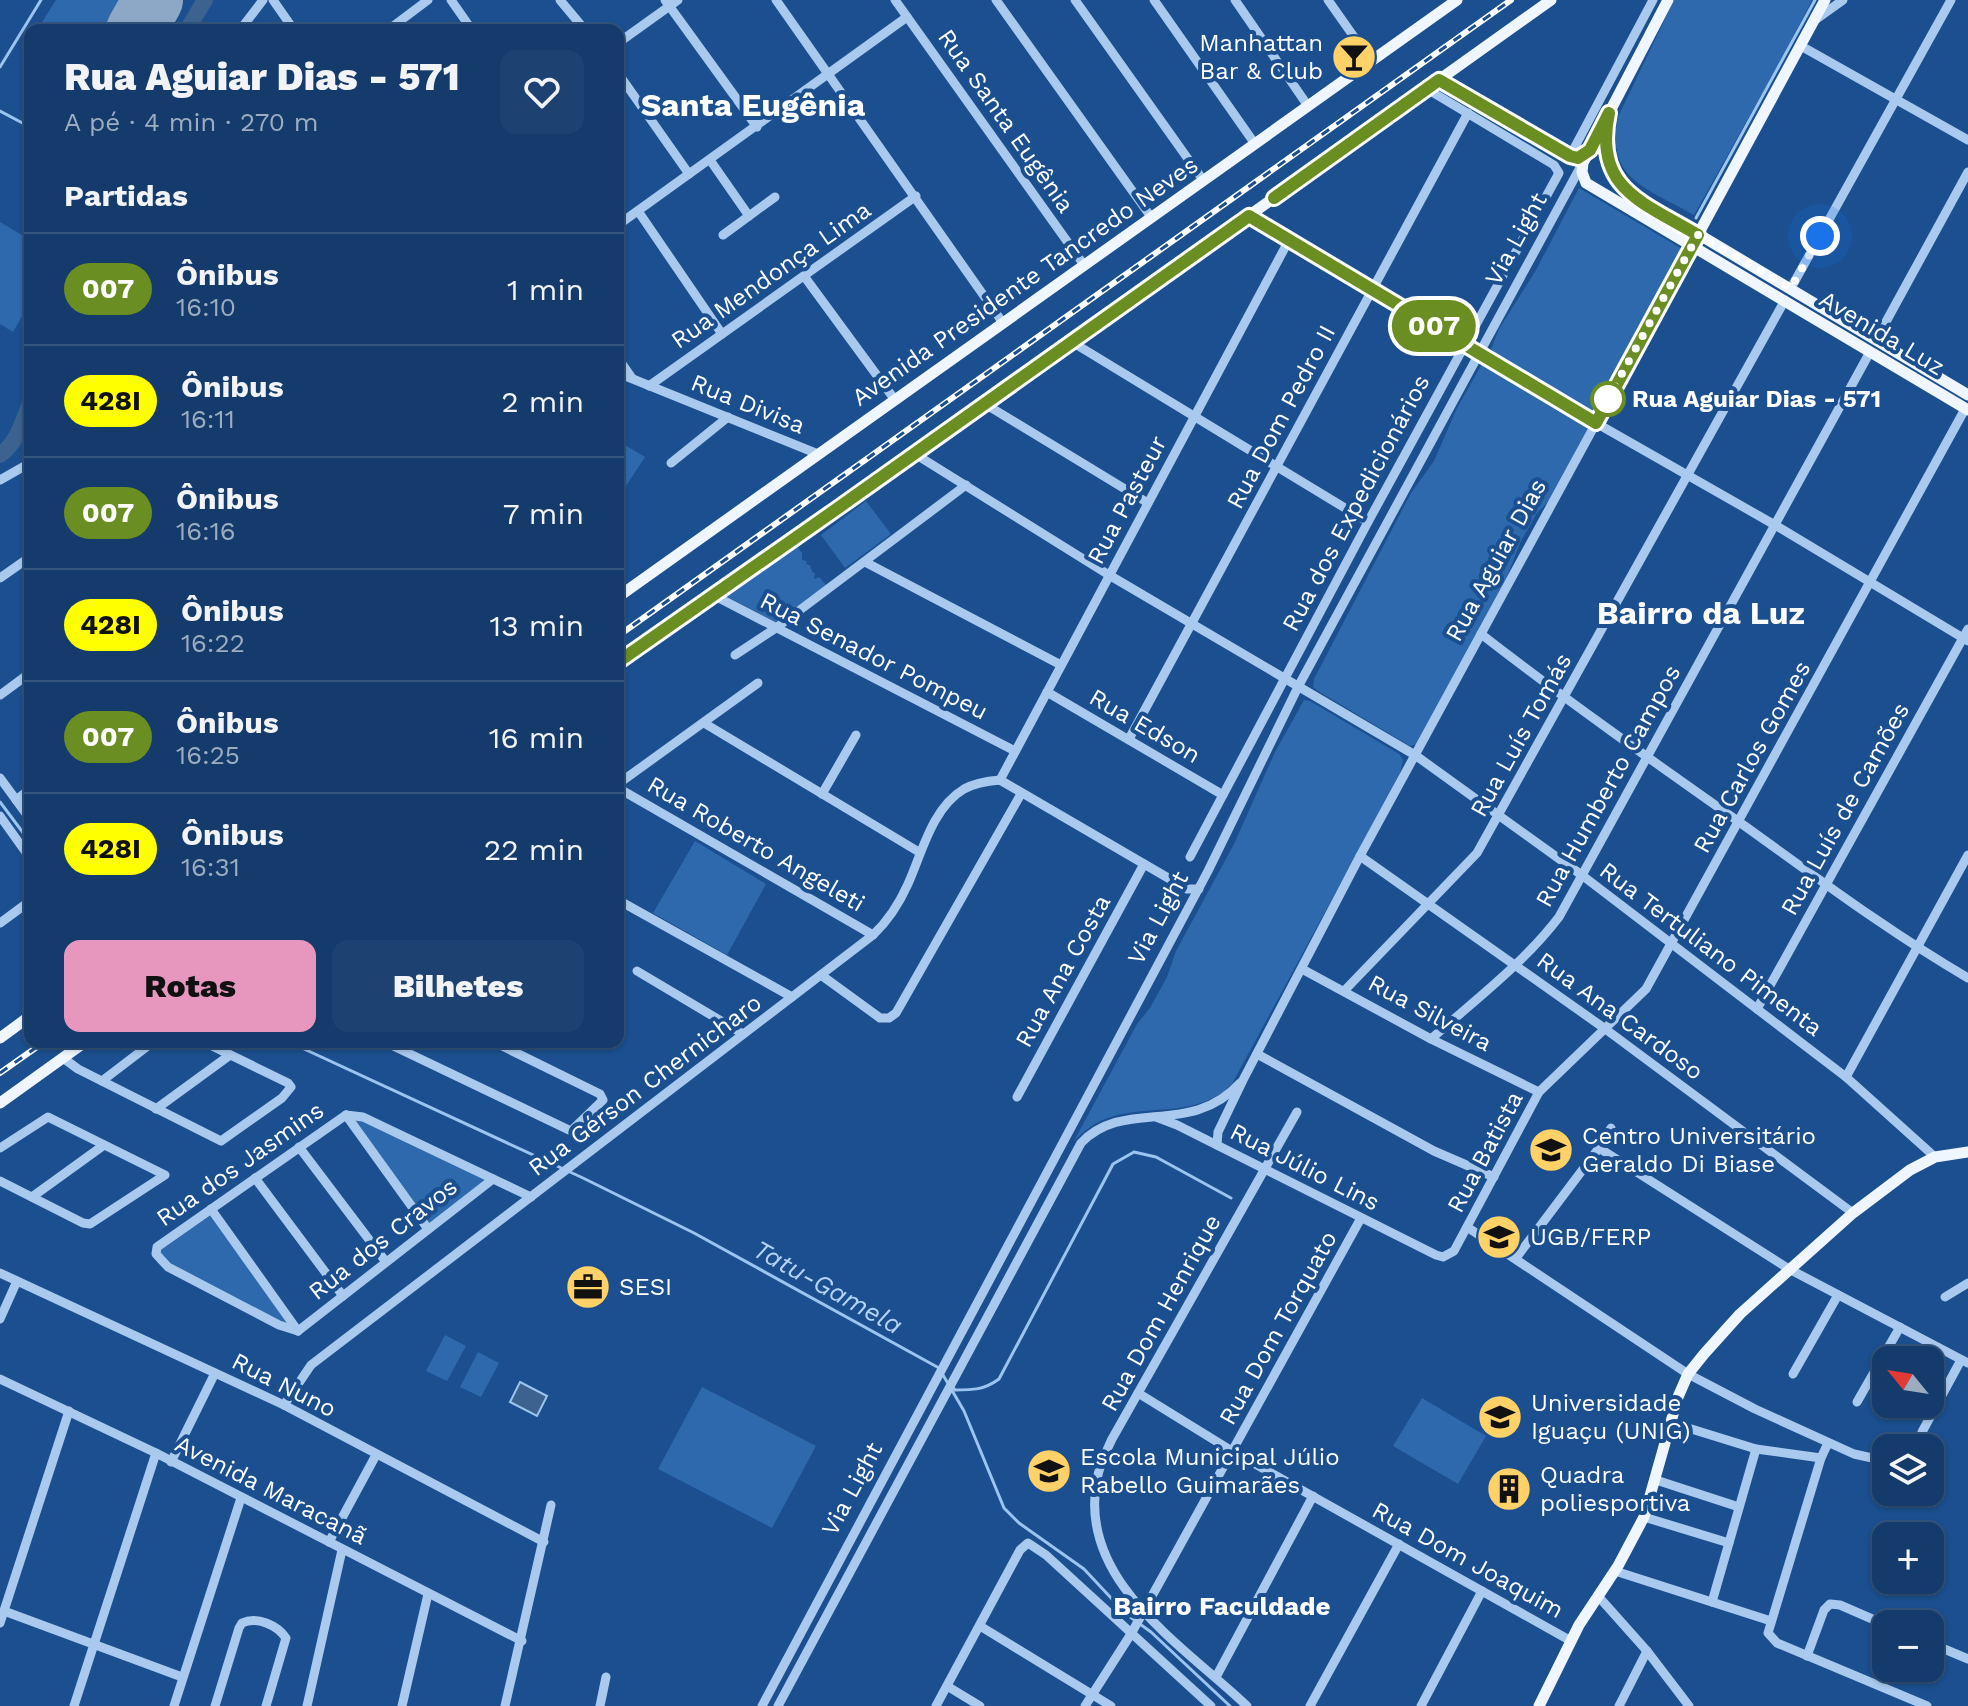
<!DOCTYPE html>
<html lang="pt">
<meta charset="utf-8">
<style>
body{margin:0;font-family:"Work Sans",sans-serif;background:#1d4271;color:#f1f3f6;height:100vh;display:flex;flex-direction:column;font-size:30px;white-space:nowrap}
*{box-sizing:border-box;margin:0}
p{font-size:26px;color:#9dadc1}
.icon{flex:none;width:44px;height:44px;fill:none;stroke:currentColor;stroke-width:2;stroke-linecap:round;stroke-linejoin:round}
.map{position:relative;flex:1;overflow:hidden}
.drawer{position:absolute;left:24px;top:24px;width:600px;height:1024px;display:flex;flex-direction:column;background:#143b6b;border-radius:16px;box-shadow:0 2px 6px #0004,0 0 0 2px #33557e}
.drawer>*{flex:none}
.badge{padding:0 16px;border-radius:26px;font-size:28px;line-height:52px}
.needle{width:52px;rotate:300deg}
.controls{position:absolute;left:1872px;top:1346px;display:grid;gap:16px}
.controls a{display:grid;place-items:center;width:72px;height:72px;border-radius:16px;background:#143b6b;box-shadow:0 2px 6px #0004,0 0 0 2px #33557e;font-size:40px}
.you{position:absolute;width:40px;height:40px;margin:-20px;border:6px solid #fff;border-radius:50%;background:#1a73e8;box-shadow:0 0 0 12px #1a73e833}
.map>.badge{position:absolute;translate:-50% -50%;box-shadow:0 0 0 4px #fff}
h2{padding:0 40px;font-size:30px;line-height:72px}
.round{display:grid;place-items:center;flex:none;width:84px;height:84px;border-radius:16px;background:#1d4271}
.summary{display:flex;align-items:center;justify-content:space-between;height:136px;padding:0 40px}
h1{font-size:38px;font-weight:800;line-height:60px}
.primary-button{display:flex;gap:16px;margin-top:auto;padding:16px 40px}
.primary-button a{flex:1;height:92px;border-radius:16px;background:#e797bd;color:#111;font-size:32px;font-weight:800;line-height:92px;text-align:center}
.primary-button a+a{background:#1d4271;color:#f1f3f6}
ul{padding:0;list-style:none}
li{display:flex;align-items:center;gap:24px;height:112px;padding:0 40px;border-top:2px solid #33557e}
li div{flex:1}
li b{display:block;font-size:30px}
li em{font-style:normal}
li .badge{min-width:88px;font-weight:700;text-align:center}
.map>svg:first-child{display:block}
.green{fill:#2e69ad}
.water{fill:#3c6290;stroke:#9cc4f0;stroke-width:2}
.lines{fill:none;stroke-linecap:round;stroke-linejoin:round}
.stream{stroke:#9cc4f0;stroke-width:3}
.river{stroke:#3c6290;stroke-width:16}
.runway{stroke:#8da7c7;stroke-width:60}
.minor{stroke:#a9c9ee;stroke-width:9}
.major{stroke:#f0f6ff;stroke-width:11}
.rail-casing{stroke:#fff;stroke-width:6}
.rail{stroke:#1b4f8f;stroke-width:3;stroke-dasharray:9;stroke-linecap:butt}
.line-casing{stroke:#fff;stroke-width:18}
.line{stroke:#6b8e23;stroke-width:12}
.walk{stroke:#fff;stroke-width:8;stroke-dasharray:0 14.4}
.stop-dot{fill:#fff;stroke:#6b8e23;stroke-width:4}
.labels{text-anchor:middle;stroke-width:8;stroke-linejoin:round;paint-order:stroke}
.poi-label{font-size:24px;fill:#fff;stroke:#1b4f8f;text-anchor:start}
.street-label{font-size:24px;fill:#fff;stroke:#1b4f8f}
.stop-label{font-size:24px;font-weight:bold;fill:#fff;stroke:#1b4f8f;text-anchor:start}
.water-label{font-size:26px;font-style:italic;fill:#b5d3f5;stroke:#1b4f8f}
.neighbourhood-label{font-size:26px;font-weight:bold;fill:#fff;stroke:#1b4f8f}
.district-label{font-size:32px;font-weight:bold;fill:#fff;stroke:#1b4f8f}
</style>
<div class="map">
<svg width="1968" height="1706" viewBox="0 0 1968 1706">
<rect width="100%" height="100%" fill="#1b4f8f"/>
<g class="green">
<polygon points="56,0 130,0 112,30 37,30"/>
<path d="M1674,0H1812L1784,55L1694,215C1648,188 1605,180 1618,117Z"/>
<polygon points="1579,188 1684,250 1595,413 1490,352 1499,329 1536,270"/>
<polygon points="0,222 30,240 30,302 13,332 0,324"/>
<polygon points="1482,364 1584,424 1587,430 1549,501 1537,513 1520,543 1507,577 1418,744 1410,746 1318,691 1313,687 1314,679 1411,493 1434,461 1457,408"/>
<polygon points="618,441 645,457 620,495 618,493"/>
<polygon points="866,501 891,534 845,568 821,535"/>
<polygon points="795,543 802,553 802,560 807,561 806,564 810,565 812,572 815,573 814,579 819,577 827,586 777,623 726,596 727,592"/>
<path d="M1304,700L1310,701L1399,754L1403,760L1400,773L1232,1084C1199,1118 1152,1104 1111,1117C1096,1121 1085,1130 1074,1141L1137,1024L1150,1008L1167,977L1176,951L1234,844L1275,752Z"/>
<polygon points="695,841 766,884 727,955 653,913"/>
<polygon points="350,1116 353,1116 490,1179 429,1225"/>
<polygon points="210,1211 293,1330 162,1259 157,1247"/>
<polygon points="445,1335 466,1346 447,1381 426,1371"/>
<polygon points="478,1352 499,1363 481,1397 460,1387"/>
<polygon points="702,1387 816,1446 772,1528 658,1469"/>
<polygon points="1422,1398 1486,1436 1458,1484 1393,1446"/>
</g>
<polygon class="water" points="520,1382 547,1396 537,1416 510,1402"/>
<g class="lines">
<g class="stream">
<polyline points="0,67 41,0"/>
<polyline points="0,111 30,127"/>
<polyline points="1696,218 1815,0"/>
<polyline points="0,802 30,842"/>
<polyline points="289,1042 583,1178 694,1233 939,1368"/>
<polyline points="943,1375 964,1411 1004,1508 1019,1523 1084,1569 1126,1614 1151,1632 1230,1706"/>
<path d="M952,1386L955,1390C973,1390 984,1390 999,1379L1113,1164L1134,1152L1156,1157L1231,1198"/>
</g>
<g class="river">
<polyline points="187,30 205,0"/>
<path d="M0,455C17,443 23,421 30,403"/>
</g>
<polyline class="runway" points="136,30 153,0"/>
<g class="minor">
<polyline points="273,0 294,30"/>
<polyline points="451,0 472,30"/>
<polyline points="560,0 585,30"/>
<polyline points="665,0 757,127"/>
<polyline points="776,0 1003,323"/>
<polyline points="895,0 1084,265"/>
<polyline points="996,0 1151,217"/>
<polyline points="1075,0 1203,180"/>
<polyline points="1154,0 1255,144"/>
<polyline points="1235,0 1308,106"/>
<polyline points="1328,0 1371,61"/>
<polyline points="1815,20 1843,0"/>
<polyline points="240,30 263,0"/>
<polyline points="388,30 428,0"/>
<polyline points="618,43 678,0"/>
<polyline points="1801,46 1968,140"/>
<polyline points="618,73 689,174"/>
<polyline points="1439,80 1560,152 1573,157"/>
<polyline points="1570,156 1653,0"/>
<polyline points="710,160 749,216"/>
<polyline points="638,211 722,334"/>
<polyline points="618,225 907,17"/>
<polyline points="723,235 775,197"/>
<polyline points="804,276 895,400"/>
<polyline points="1791,288 1951,0"/>
<polyline points="1876,340 1968,172"/>
<polyline points="1072,342 1368,522"/>
<polyline points="618,358 632,378"/>
<polyline points="618,373 818,454"/>
<polyline points="649,386 916,196"/>
<polyline points="985,404 1148,503"/>
<polyline points="915,454 1109,575 1415,755 1583,876 1846,1077 1935,1157"/>
<polyline points="671,463 728,417"/>
<polyline points="0,480 30,463"/>
<polyline points="865,562 1061,665"/>
<polyline points="0,578 30,557"/>
<polyline points="715,596 1015,751"/>
<path d="M1481,634C1566,700 1654,762 1742,824C1816,877 1889,932 1968,978"/>
<polyline points="735,655 776,628 966,485"/>
<polyline points="1047,692 1223,795"/>
<polyline points="0,695 30,673"/>
<polyline points="704,723 919,852"/>
<polyline points="1129,739 1468,113"/>
<polyline points="0,778 30,819"/>
<polyline points="1000,780 1289,240"/>
<polyline points="1000,780 1187,889 1199,889"/>
<polyline points="618,784 758,683"/>
<polyline points="618,788 873,935"/>
<polyline points="822,794 856,735"/>
<polyline points="16,800 30,789"/>
<polyline points="0,816 30,858"/>
<polyline points="1360,856 1604,1028 1853,1213"/>
<polyline points="1190,857 1368,522 1559,173 1554,165 1427,89"/>
<polyline points="618,900 792,997"/>
<polyline points="0,923 30,901"/>
<polyline points="1302,969 1431,1039 1539,1092"/>
<polyline points="637,971 743,1034"/>
<polyline points="821,975 880,1018 889,1018 896,1013 1021,794"/>
<polyline points="1345,990 1477,853 1785,300"/>
<polyline points="1757,1009 1968,629"/>
<path d="M1431,1039C1475,1000 1523,964 1559,917L1870,352"/>
<polyline points="385,1042 571,1131 603,1100 600,1094 494,1042"/>
<polyline points="1257,1054 1434,1151 1494,1177"/>
<polyline points="63,1058 78,1069 221,1141 282,1098 291,1087 288,1083 204,1042"/>
<polyline points="1846,1077 1968,855"/>
<polyline points="102,1081 153,1042"/>
<polyline points="1017,1097 1144,864"/>
<polyline points="156,1109 230,1055"/>
<polyline points="346,1115 363,1117 531,1197"/>
<polyline points="346,1115 428,1229"/>
<polyline points="1156,1117 1177,1125 1436,1255 1443,1257 1454,1251 1539,1092 1646,989 1965,409"/>
<polyline points="1217,1145 1218,1132 1243,1080 1360,856 1596,423 1775,525 1968,641"/>
<polyline points="299,1147 386,1262"/>
<polyline points="0,1148 48,1117 165,1175 90,1224 83,1223 0,1181"/>
<polyline points="1599,1148 1789,1269 1968,1363"/>
<polyline points="255,1178 343,1296"/>
<polyline points="32,1197 104,1145"/>
<polyline points="211,1209 298,1331"/>
<polyline points="1467,1227 1688,1374 1755,1409 1854,1454 1886,1461"/>
<polyline points="1516,1258 1599,1148 1611,1128"/>
<polyline points="0,1273 284,1405 544,1542"/>
<polyline points="1945,1297 1968,1283"/>
<polyline points="0,1319 17,1281"/>
<polyline points="298,1331 279,1325 168,1267 156,1254 157,1247 346,1115"/>
<polyline points="298,1331 493,1179"/>
<polyline points="1793,1374 1838,1295"/>
<polyline points="0,1379 156,1453 522,1641"/>
<polyline points="1138,1393 1232,1451 1571,1641"/>
<polyline points="1857,1402 1900,1327"/>
<path d="M284,1405L311,1365L873,935C889,920 899,904 908,884C922,853 932,808 964,789C975,783 988,781 1000,780"/>
<polyline points="1672,1423 1756,1449 1821,1458"/>
<polyline points="1922,1432 1961,1360"/>
<polyline points="1828,1443 1821,1458 1768,1633 1777,1643 1927,1706"/>
<polyline points="171,1462 215,1373"/>
<polyline points="1930,1465 1936,1465"/>
<polyline points="1656,1480 1739,1507"/>
<polyline points="1644,1517 1729,1543"/>
<polyline points="329,1542 376,1455"/>
<polyline points="1615,1571 1771,1621"/>
<polyline points="1598,1596 1647,1651 1689,1706"/>
<polyline points="1712,1602 1756,1449"/>
<polyline points="4,1611 182,1677"/>
<polyline points="0,1623 69,1411"/>
<polyline points="980,1626 1111,1706"/>
<polyline points="1930,1643 1968,1659"/>
<polyline points="1807,1656 1824,1610 1830,1604 1840,1605 1886,1625"/>
<polyline points="1216,1677 1313,1496"/>
<polyline points="947,1686 980,1706"/>
<polyline points="74,1706 156,1453"/>
<polyline points="174,1706 241,1498"/>
<path d="M215,1706L239,1628L242,1623C257,1616 277,1625 286,1638L266,1706"/>
<polyline points="307,1706 342,1550"/>
<polyline points="402,1706 428,1594"/>
<polyline points="505,1706 551,1505"/>
<polyline points="600,1706 606,1677"/>
<polyline points="762,1706 1208,871 1299,685 1581,166"/>
<path d="M778,1706L1081,1143C1125,1097 1190,1138 1240,1083"/>
<polyline points="936,1706 1020,1550 1028,1543 1046,1555 1211,1706"/>
<polyline points="1085,1706 1131,1634 1361,1218"/>
<path d="M1247,1706C1184,1646 1077,1581 1097,1480C1099,1465 1106,1452 1112,1439L1297,1112"/>
<polyline points="1310,1706 1399,1544"/>
<polyline points="1421,1706 1482,1591"/>
<polyline points="1619,1706 1647,1651"/>
</g>
<g class="major">
<polyline points="1668,0 1583,163 1582,172 1586,183 1968,410"/>
<path d="M1607,121C1603,150 1607,176 1631,194L1968,395"/>
<polyline points="1249,216 1596,423 1825,0"/>
<polyline points="618,597 1457,0"/>
<polyline points="618,662 915,454 1551,0"/>
<polyline points="0,1038 30,1016"/>
<polyline points="0,1103 85,1042"/>
<polyline points="1539,1706 1579,1625 1618,1566 1644,1517 1678,1397 1688,1374 1704,1354 1740,1314 1853,1213 1910,1170 1935,1157 1968,1152"/>
</g>
<g class="rail-casing">
<g id="rail">
<polyline points="618,636 1511,0"/>
<polyline points="0,1073 44,1042"/>
</g>
</g>
<use href="#rail" class="rail"/>
</g>
<g class="lines">
<g class="line-casing">
<path id="line" d="M618,662L838,508L1249,216L1596,423L1698,235C1643,202 1593,189 1609,113L1590,150L1578,158L1570,156L1439,80L1274,198"/>
</g>
<use href="#line" class="line"/>
<polyline class="walk" points="1608,399 1698,235 1791,288 1820,236"/>
</g>
<defs>
<g id="bar-disc" transform="scale(2.3)"><circle r="9.5" fill="#ffd166" stroke="#1b4f8f"/><path d="M-6-5H6L.8 .8V4.5H3.5V6h-7V4.5H-.8V.8Z" fill="#111"/></g>
<g id="university-disc" transform="scale(2.3)"><circle r="9.5" fill="#ffd166" stroke="#1b4f8f"/><path d="M0-5L7-2L0 1L-7-2ZM-4 1L0 2.5L4 1V4Q0 6-4 4Z" fill="#111"/></g>
<g id="office-disc" transform="scale(2.3)"><circle r="9.5" fill="#ffd166" stroke="#1b4f8f"/><path d="M-6-3h4V-5.5h4V-3h4V5H-6ZM-1-4.5V-3h2v-1.5ZM-6 0V1H6V0Z" fill="#111"/></g>
<g id="school-disc" transform="scale(2.3)"><circle r="9.5" fill="#ffd166" stroke="#1b4f8f"/><path d="M0-5L7-2L0 1L-7-2ZM-4 1L0 2.5L4 1V4Q0 6-4 4Z" fill="#111"/></g>
<g id="building-disc" transform="scale(2.3)"><circle r="9.5" fill="#ffd166" stroke="#1b4f8f"/><path d="M-4-6H4V6H1V3H-1V6H-4ZM-2.5-4.3h1.7v1.8h-1.7ZM.8-4.3h1.7v1.8H.8ZM-2.5-1h1.7V.8h-1.7ZM.8-1h1.7V.8H.8Z" fill="#111"/></g>
</defs>
<g fill-rule="evenodd">
<use href="#bar-disc" x="1354" y="57"/>
<use href="#university-disc" x="1551" y="1150"/>
<use href="#university-disc" x="1499" y="1237"/>
<use href="#office-disc" x="588" y="1287"/>
<use href="#university-disc" x="1500" y="1417"/>
<use href="#school-disc" x="1049" y="1471"/>
<use href="#building-disc" x="1509" y="1489"/>
</g>
<circle class="stop-dot" cx="1608" cy="399" r="16"/>
<g class="labels">
<g class="poi-label">
<text x="1323" y="51" text-anchor="end">Manhattan<tspan x="1323" dy="28">Bar &amp; Club</tspan></text>
<text x="1582" y="1144">Centro Universitário<tspan x="1582" dy="28">Geraldo Di Biase</tspan></text>
<text x="1530" y="1245">UGB/FERP</text>
<text x="619" y="1295">SESI</text>
<text x="1531" y="1411">Universidade<tspan x="1531" dy="28">Iguaçu (UNIG)</tspan></text>
<text x="1080" y="1465">Escola Municipal Júlio<tspan x="1080" dy="28">Rabello Guimarães</tspan></text>
<text x="1540" y="1483">Quadra<tspan x="1540" dy="28">poliesportiva</tspan></text>
</g>
<g class="street-label">
<text transform="translate(1006 121) rotate(55)" y="8">Rua Santa Eugênia</text>
<text transform="translate(1516 239) rotate(-61)" y="8">Via Light</text>
<text transform="translate(771 275) rotate(-35)" y="8">Rua Mendonça Lima</text>
<text transform="translate(1025 281) rotate(-35)" y="8">Avenida Presidente Tancredo Neves</text>
<text transform="translate(1882 333) rotate(31)" y="8">Avenida Luz</text>
<text transform="translate(748 404) rotate(22)" y="8">Rua Divisa</text>
<text transform="translate(1281 417) rotate(-62)" y="8">Rua Dom Pedro II</text>
<text transform="translate(1127 500) rotate(-62)" y="8">Rua Pasteur</text>
<text transform="translate(1356 503) rotate(-62)" y="8">Rua dos Expedicionários</text>
<text transform="translate(1496 560) rotate(-61)" y="8">Rua Aguiar Dias</text>
<text transform="translate(874 656) rotate(27)" y="8">Rua Senador Pompeu</text>
<text transform="translate(1145 726) rotate(30)" y="8">Rua Edson</text>
<text transform="translate(1521 735) rotate(-61)" y="8">Rua Luís Tomás</text>
<text transform="translate(1752 757) rotate(-61)" y="8">Rua Carlos Gomes</text>
<text transform="translate(1608 786) rotate(-61)" y="8">Rua Humberto Campos</text>
<text transform="translate(1845 809) rotate(-61)" y="8">Rua Luís de Camões</text>
<text transform="translate(756 844) rotate(30)" y="8">Rua Roberto Angeleti</text>
<text transform="translate(1158 918) rotate(-62)" y="8">Via Light</text>
<text transform="translate(1711 949) rotate(37)" y="8">Rua Tertuliano Pimenta</text>
<text transform="translate(1063 971) rotate(-61)" y="8">Rua Ana Costa</text>
<text transform="translate(1430 1013) rotate(28)" y="8">Rua Silveira</text>
<text transform="translate(1620 1016) rotate(36)" y="8">Rua Ana Cardoso</text>
<text transform="translate(645 1085) rotate(-37)" y="8">Rua Gérson Chernicharo</text>
<text transform="translate(1485 1152) rotate(-62)" y="8">Rua Batista</text>
<text transform="translate(240 1164) rotate(-35)" y="8">Rua dos Jasmins</text>
<text transform="translate(1305 1167) rotate(27)" y="8">Rua Júlio Lins</text>
<text transform="translate(383 1239) rotate(-38)" y="8">Rua dos Cravos</text>
<text transform="translate(1161 1313) rotate(-61)" y="8">Rua Dom Henrique</text>
<text transform="translate(1278 1328) rotate(-61)" y="8">Rua Dom Torquato</text>
<text transform="translate(284 1385) rotate(27)" y="8">Rua Nuno</text>
<text transform="translate(852 1489) rotate(-62)" y="8">Via Light</text>
<text transform="translate(271 1490) rotate(27)" y="8">Avenida Maracanã</text>
<text transform="translate(1468 1560) rotate(29)" y="8">Rua Dom Joaquim</text>
</g>
<g class="stop-label">
<text x="1632" y="407">Rua Aguiar Dias - 571</text>
</g>
<g class="water-label">
<text transform="translate(828 1287) rotate(29)" y="9">Tatu-Gamela</text>
</g>
<g class="neighbourhood-label">
<text x="1222" y="1615">Bairro Faculdade</text>
</g>
<g class="district-label">
<text x="753" y="116">Santa Eugênia</text>
<text x="1701" y="624">Bairro da Luz</text>
</g>
</g>
</svg>
<div class="controls">
<a><svg class="needle" viewBox="-14 -14 28 28"><path d="M0-13l5 13h-10z" fill="#e53935"/><path d="M0 13l5-13h-10z" fill="#9dadc1"/></svg></a>
<a><svg class="icon" aria-label="layers" viewBox="0 0 24 24"><path d="M12 4l9 5-9 5-9-5zM3 14l9 5 9-5"/></svg></a>
<a>+</a>
<a>−</a>
</div>
<div class="you" style="left:1820px;top:236px"></div>
<b class="badge" style="left:1434px;top:326px;background:#6b8e23;color:#fff">007</b>
<section class="drawer">
<div class="summary"><div><h1>Rua Aguiar Dias - 571</h1><p>A pé · 4 min · 270 m</p></div><a class="round"><svg class="icon" aria-label="heart" viewBox="0 0 24 24"><path d="M12 20l-8-8c-3-5 5-10 8-4 3-6 11-1 8 4z"/></svg></a></div>
<h2>Partidas</h2>
<ul>
<li><span class="badge" style="background:#6b8e23;color:#fff">007</span><div><b>Ônibus</b><p>16:10</p></div><em>1 min</em></li>
<li><span class="badge" style="background:#ff0;color:#111">428I</span><div><b>Ônibus</b><p>16:11</p></div><em>2 min</em></li>
<li><span class="badge" style="background:#6b8e23;color:#fff">007</span><div><b>Ônibus</b><p>16:16</p></div><em>7 min</em></li>
<li><span class="badge" style="background:#ff0;color:#111">428I</span><div><b>Ônibus</b><p>16:22</p></div><em>13 min</em></li>
<li><span class="badge" style="background:#6b8e23;color:#fff">007</span><div><b>Ônibus</b><p>16:25</p></div><em>16 min</em></li>
<li><span class="badge" style="background:#ff0;color:#111">428I</span><div><b>Ônibus</b><p>16:31</p></div><em>22 min</em></li>
</ul>
<div class="primary-button"><a>Rotas</a><a>Bilhetes</a></div>
</section>
</div>
